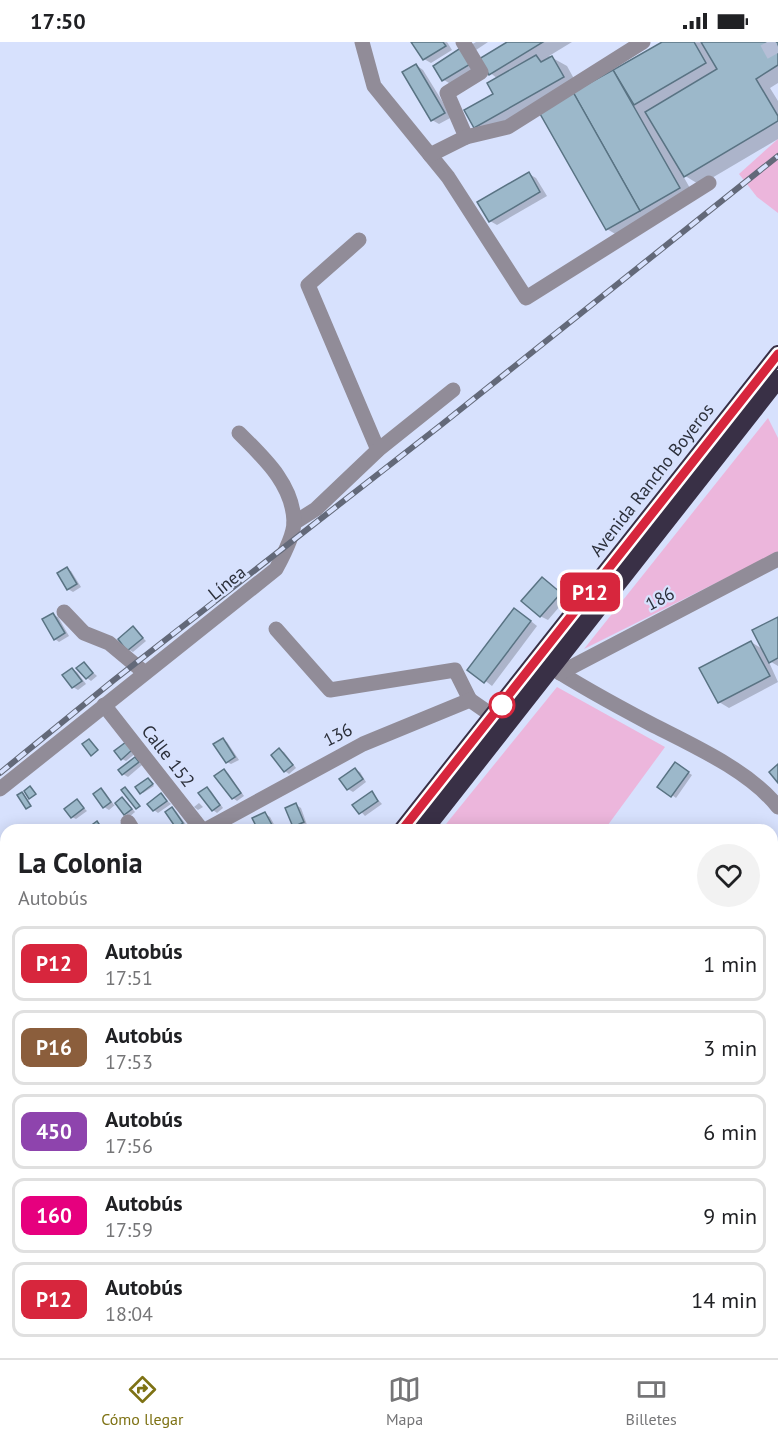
<!DOCTYPE html>
<html lang="es">
<meta charset="utf-8">
<style>
body{margin:0;font-family:"PT Sans",sans-serif;background:#f2f2f2;color:#202124;height:100vh;display:flex;flex-direction:column;font-size:22px;white-space:nowrap}
*{box-sizing:border-box;margin:0}
p{font-size:20px;color:#757577}
.icon{flex:none;width:33px;height:33px;fill:none;stroke:currentColor;stroke-width:2;stroke-linecap:round;stroke-linejoin:round}
.map{position:relative;flex:1;overflow:hidden}
.drawer{position:absolute;left:0px;top:782px;width:778px;height:536px;display:flex;flex-direction:column;background:#fff;border-radius:18px 18px 0 0;box-shadow:0 3px 15px #0003}
.drawer>*{flex:none}
.badge{padding:0 12px;border-radius:9px;font-size:21px;line-height:39px}
.map>.badge{position:absolute;translate:-50% -50%;box-shadow:0 0 0 3px #fff}
.round{display:grid;place-items:center;flex:none;width:63px;height:63px;border-radius:32px;background:#f2f2f2}
.summary{display:flex;align-items:center;justify-content:space-between;height:102px;padding:0 18px}
h1{font-size:28px;font-weight:800;line-height:45px}
ul{padding:0;list-style:none}
li{display:flex;align-items:center;gap:18px;height:75px;margin:0 12px 9px;padding:0 6px;border:3px solid #e0e0e0;border-radius:12px}
li div{flex:1}
li b{display:block;font-size:22px}
li em{font-style:normal}
li .badge{min-width:66px;font-weight:700;text-align:center}
.status{display:flex;justify-content:space-between;align-items:center;height:42px;padding:0 30px;background:#fff;direction:ltr}
.status svg{height:16px;fill:currentColor}
.menu{display:flex;justify-content:space-around;align-items:center;height:84px;border-top:2px solid #e0e0e0;background:#fff;font-size:16px;color:#757577}
.menu a{display:grid;justify-items:center;gap:3px}
.menu .on{color:#7e7214}
.map>svg:first-child{display:block}
.green{fill:#ecb6dc}
.shadow{fill:#0003}
.building{fill:#9cb8ca;stroke:#597383;stroke-width:1.5}
.lines{fill:none;stroke-linecap:round;stroke-linejoin:round}
.minor-tunnel{stroke:#b5bed6;stroke-width:15;stroke-dasharray:15 8;stroke-linecap:butt}
.minor{stroke:#918c98;stroke-width:15}
.highway{stroke:#393046;stroke-width:18}
.rail-casing{stroke:#636979;stroke-width:6}
.rail{stroke:#d7e1fd;stroke-width:4;stroke-dasharray:11;stroke-linecap:butt}
.line-casing{stroke:#fff;stroke-width:14}
.line{stroke:#d7263d;stroke-width:9}
.stop-dot{fill:#fff;stroke:#d7263d;stroke-width:3}
.labels{text-anchor:middle;stroke-width:4.5;stroke-linejoin:round;paint-order:stroke}
.street-label{font-size:18px;fill:#2c303b;stroke:#d7e1fd}
</style>
<div class="status"><b>17:50</b><svg viewBox="0 0 49 12"><path d="M0 12V9h3v3zM5 12V6h3v6zM10 12V3h3v9zM15 12V0h3v12zM26 1h20v11H26zM47 4h2v5h-2z"/></svg></div>
<div class="map">
<svg width="778" height="1316" viewBox="0 0 778 1316">
<rect width="100%" height="100%" fill="#d7e1fd"/>
<g class="green">
<polygon points="778,97 778,171 757,155 739,132"/>
<polygon points="768,376 778,396 778,510 584,607"/>
<polygon points="557,645 665,705 605,787 442,787"/>
<polygon points="2,1167 6,1171 6,1278 0,1287 0,1169"/>
<polygon points="34,1311 108,1311 104,1316 30,1316"/>
</g>
<g class="shadow">
<polygon points="413,0 447,0 452,8 431,21 424,17"/>
<polygon points="476,0 488,0 470,12 479,19 510,0 572,0 549,14 567,24 578,44 491,94 476,85 495,52 498,37 488,29 459,47 444,38 435,24"/>
<polygon points="664,0 778,0 778,41 770,46 778,59 778,97 700,143 682,132 695,155 622,196 607,187 541,70"/>
<polygon points="416,23 423,28 452,75 439,82 432,78"/>
<polygon points="529,132 536,136 547,154 497,183 490,179"/>
<polygon points="67,527 71,529 81,545 73,550 68,547"/>
<polygon points="543,536 567,556 548,578 540,574"/>
<polygon points="522,572 537,584 492,644 470,627"/>
<polygon points="53,573 58,575 69,594 59,600 55,597"/>
<polygon points="778,576 778,624 768,618 778,640 729,666 719,660 751,600 764,608"/>
<polygon points="133,586 146,599 133,610 128,607"/>
<polygon points="84,622 97,634 91,639 87,636"/>
<polygon points="72,627 77,630 86,642 78,648 73,645 64,633"/>
<polygon points="223,698 227,700 239,718 231,722 227,720"/>
<polygon points="126,701 136,711 126,719 122,717"/>
<polygon points="279,708 284,710 296,726 289,732 285,729"/>
<polygon points="135,717 142,723 128,735 123,732"/>
<polygon points="680,725 692,733 676,756 672,753"/>
<polygon points="355,728 360,730 366,740 353,750 348,747"/>
<polygon points="224,729 228,731 244,754 237,759 233,756"/>
<polygon points="148,737 154,744 143,751 141,750"/>
<polygon points="207,747 211,749 223,766 217,771 213,768"/>
<polygon points="101,748 105,750 114,763 123,757 127,760 135,770 129,775 116,762 109,768 104,765"/>
<polygon points="372,751 382,762 365,774 355,763"/>
<polygon points="161,753 171,762 158,771 154,768"/>
<polygon points="77,759 87,769 76,777 72,775"/>
<polygon points="199,761 203,765 198,768 194,765"/>
<polygon points="296,763 301,766 307,783 299,786 294,784"/>
<polygon points="172,767 176,769 187,784 182,787 177,785"/>
<polygon points="265,772 270,775 276,786 260,788 254,777"/>
<polygon points="772,795 776,806 772,807"/>
<polygon points="778,811 778,839 772,829 772,812"/>
<polygon points="778,1013 778,1029 772,1031 772,1015"/>
<polygon points="0,1020 6,1028 1,1032 0,1031"/>
<polygon points="778,1275 778,1288 774,1276"/>
<polygon points="254,1311 280,1311 280,1314 259,1315"/>
<rect x="305" y="1311" width="18" height="5"/>
<rect x="327" y="1311" width="18" height="5"/>
<polygon points="383,1311 391,1313 392,1316 384,1315"/>
<polygon points="516,1311 539,1311 540,1314 556,1311 560,1316 517,1316"/>
<polygon points="714,1311 736,1311 738,1316 715,1316"/>
<polygon points="750,1311 771,1311 772,1314 752,1316"/>
<polygon points="682,1313 687,1316 672,1316"/>
</g>
<g class="building">
<polygon points="411,0 443,0 446,4 423,18"/>
<polygon points="507,0 543,0 489,33 479,17"/>
<polygon points="662,0 694,0 706,21 634,63 613,28"/>
<polygon points="701,0 778,0 778,23 756,37 778,74 778,79 684,135 645,70 717,27"/>
<polygon points="462,5 472,21 442,39 433,24"/>
<polygon points="536,13 541,20 552,14 564,35 474,86 464,68 493,52 487,41"/>
<polygon points="416,22 445,71 431,79 402,30"/>
<polygon points="613,28 680,146 640,169 573,50"/>
<polygon points="573,50 640,169 606,188 539,70"/>
<polygon points="529,130 540,150 489,180 477,160"/>
<polygon points="67,525 77,542 67,548 57,531"/>
<polygon points="542,535 561,551 540,575 521,559"/>
<polygon points="514,566 531,579 484,641 467,628"/>
<polygon points="53,571 65,591 54,598 42,577"/>
<polygon points="778,575 778,616 769,621 752,588"/>
<polygon points="133,584 143,596 127,609 118,597"/>
<polygon points="751,599 770,634 718,661 699,626"/>
<polygon points="84,620 93,631 86,637 76,626"/>
<polygon points="72,626 82,639 72,646 62,633"/>
<polygon points="223,696 235,715 226,721 213,702"/>
<polygon points="89,697 98,708 91,714 82,702"/>
<polygon points="126,700 132,708 121,718 114,709"/>
<polygon points="279,706 293,723 284,730 271,713"/>
<polygon points="135,715 139,720 122,733 118,728"/>
<polygon points="675,720 689,730 671,755 657,745"/>
<polygon points="778,722 778,741 769,730"/>
<polygon points="355,726 363,737 347,748 339,737"/>
<polygon points="224,727 241,751 232,757 214,734"/>
<polygon points="148,736 153,742 140,752 135,745"/>
<polygon points="30,744 36,752 29,757 24,749"/>
<polygon points="125,745 140,764 136,767 121,748"/>
<polygon points="207,745 220,763 212,769 198,751"/>
<polygon points="101,746 111,760 103,766 93,752"/>
<polygon points="372,749 378,759 359,772 352,763"/>
<polygon points="22,750 31,764 26,767 17,753"/>
<polygon points="161,751 167,759 153,769 147,762"/>
<polygon points="122,755 132,767 124,773 115,761"/>
<polygon points="77,757 84,766 71,776 64,767"/>
<polygon points="296,761 304,780 293,785 285,766"/>
<polygon points="172,765 183,781 176,786 165,770"/>
<polygon points="265,770 272,783 258,788 252,776"/>
<polygon points="97,779 103,788 85,788"/>
<polygon points="778,809 778,823 772,825 772,811"/>
<polygon points="6,862 6,882 0,874 0,867"/>
<polygon points="778,900 778,921 776,921 772,912 772,901"/>
<polygon points="778,940 778,956 777,957 772,942"/>
<polygon points="5,972 6,974 6,991 0,983 0,976"/>
<polygon points="0,991 6,1000 6,1018 0,1010"/>
<polygon points="778,1012 778,1026 772,1027 772,1014"/>
<polygon points="778,1032 778,1045 772,1047 772,1034"/>
<polygon points="778,1079 778,1103 772,1080"/>
<polygon points="772,1132 778,1139 778,1155 772,1149"/>
<polygon points="778,1226 778,1251 776,1252 772,1241 772,1228"/>
<polygon points="201,1311 215,1311 219,1314 217,1316 199,1316"/>
<rect x="303" y="1311" width="16" height="5"/>
<rect x="325" y="1311" width="16" height="5"/>
<polygon points="352,1311 374,1311 373,1316 351,1316"/>
<rect x="434" y="1311" width="20" height="5"/>
<polygon points="514,1311 534,1311 535,1316 516,1316"/>
<polygon points="546,1311 555,1311 557,1316 538,1316 537,1314"/>
<polygon points="693,1311 705,1311 707,1316 694,1316"/>
<polygon points="712,1311 731,1311 733,1316 714,1316"/>
<polygon points="749,1311 768,1311 768,1312 750,1316"/>
</g>
<g class="lines">
<polyline class="minor-tunnel" points="767,0 778,20"/>
<g class="minor">
<polyline points="362,0 374,44 448,135 526,256 709,141"/>
<polyline points="463,0 481,30 447,51 466,95"/>
<polyline points="430,113 466,95 508,85 643,0"/>
<polyline points="359,198 308,243 378,408"/>
<polyline points="294,481 316,467 378,408 453,348"/>
<polyline points="64,570 84,591 109,601 145,631"/>
<polyline points="276,587 330,648 455,628 470,658"/>
<path d="M551,625C583,646 617,664 651,682C692,703 750,729 778,765"/>
<polyline points="560,631 778,517"/>
<polyline points="104,663 202,788"/>
<path d="M0,747L276,527C282,516 294,493 294,480C293,442 264,416 239,391"/>
<polyline points="128,780 133,788"/>
<polyline points="205,788 363,702 470,658 493,674"/>
<polyline points="772,878 778,876"/>
<polyline points="0,909 6,916"/>
<polyline points="0,925 6,928"/>
<polyline points="0,953 6,948"/>
<polyline points="772,972 778,981"/>
<polyline points="772,1055 778,1054"/>
<polyline points="772,1172 778,1168"/>
<polyline points="772,1262 778,1260"/>
<polyline points="290,1311 290,1316"/>
<polyline points="491,1311 493,1316"/>
<polyline points="596,1311 597,1316"/>
<polyline points="113,1316 117,1311"/>
<polyline points="610,1316 625,1311"/>
</g>
<g class="highway">
<polyline points="402,788 778,312"/>
<polyline points="424,788 778,337"/>
<polyline points="0,1315 6,1304"/>
<polyline points="15,1316 18,1311"/>
</g>
<g class="rail-casing">
<polyline id="rail" points="0,731 114,638 441,383 778,114"/>
</g>
<use href="#rail" class="rail"/>
</g>
<g class="lines">
<g class="line-casing">
<polyline id="line" points="402,788 778,312"/>
</g>
<use href="#line" class="line"/>
</g>
<circle class="stop-dot" cx="502" cy="663" r="12"/>
<g class="labels">
<g class="street-label">
<text transform="translate(652 438) rotate(-52)" y="6">Avenida Rancho Boyeros</text>
<text transform="translate(227 541) rotate(-39)" y="6">Línea</text>
<text transform="translate(660 557) rotate(-28)" y="6">186</text>
<text transform="translate(338 693) rotate(-27)" y="6">136</text>
<text transform="translate(168 714) rotate(52)" y="6">Calle 152</text>
</g>
</g>
</svg>
<b class="badge" style="left:590px;top:550px;background:#d7263d;color:#fff">P12</b>
<section class="drawer">
<div class="summary"><div><h1>La Colonia</h1><p>Autobús</p></div><a class="round"><svg class="icon" aria-label="heart" viewBox="0 0 24 24"><path d="M12 20l-8-8c-3-5 5-10 8-4 3-6 11-1 8 4z"/></svg></a></div>
<ul>
<li><span class="badge" style="background:#d7263d;color:#fff">P12</span><div><b>Autobús</b><p>17:51</p></div><em>1 min</em></li>
<li><span class="badge" style="background:#8b5e3c;color:#fff">P16</span><div><b>Autobús</b><p>17:53</p></div><em>3 min</em></li>
<li><span class="badge" style="background:#8e44ad;color:#fff">450</span><div><b>Autobús</b><p>17:56</p></div><em>6 min</em></li>
<li><span class="badge" style="background:#e6007e;color:#fff">160</span><div><b>Autobús</b><p>17:59</p></div><em>9 min</em></li>
<li><span class="badge" style="background:#d7263d;color:#fff">P12</span><div><b>Autobús</b><p>18:04</p></div><em>14 min</em></li>
</ul>
</section>
</div>
<nav class="menu">
<a class="on"><svg class="icon" aria-label="directions" viewBox="0 0 24 24"><path d="M12 3l9 9-9 9-9-9zM9 14v-3h6M13 9l2 2-2 2"/></svg>Cómo llegar</a>
<a><svg class="icon" aria-label="map" viewBox="0 0 24 24"><path d="M3 6l6-2 6 2 6-2v14l-6 2-6-2-6 2zM9 4v14M15 6v14"/></svg>Mapa</a>
<a><svg class="icon" aria-label="tickets" viewBox="0 0 24 24"><path d="M3 7h18v10H3zM15 7v10"/></svg>Billetes</a>
</nav>
